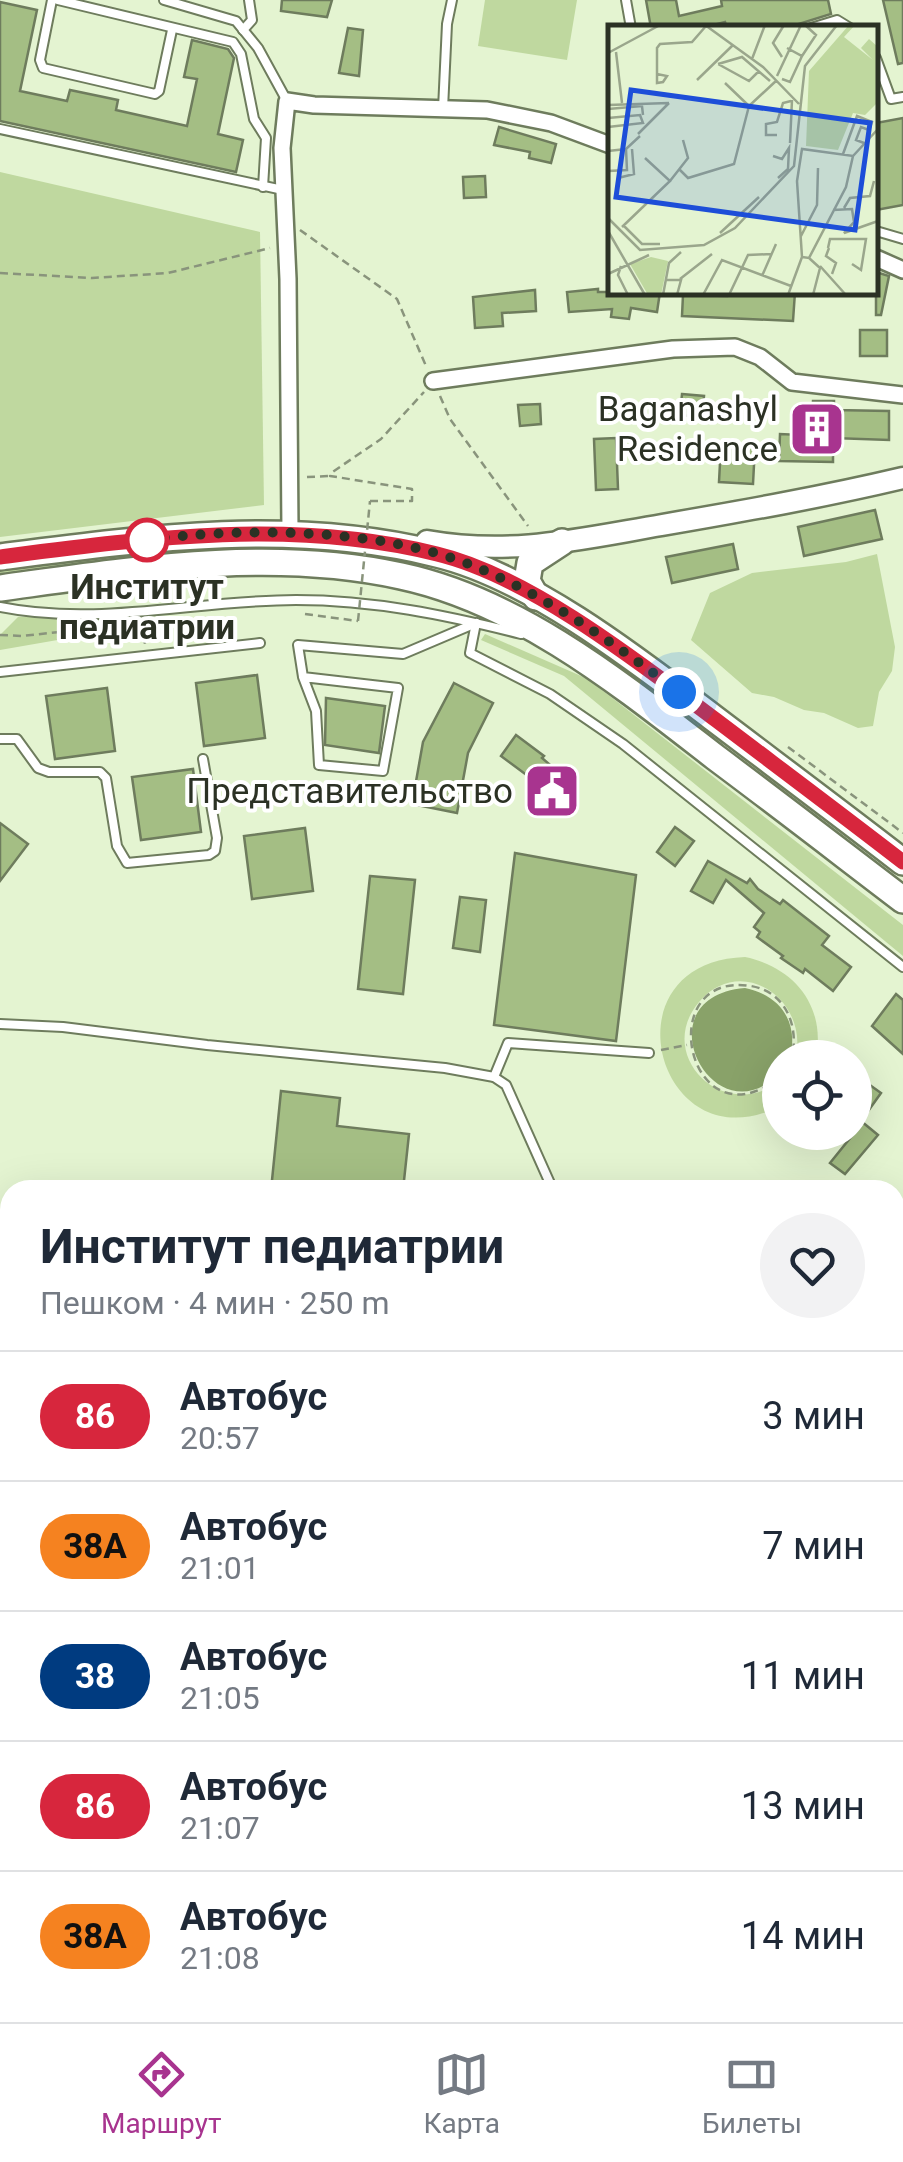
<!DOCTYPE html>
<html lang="ru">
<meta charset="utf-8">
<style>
body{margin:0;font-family:Roboto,sans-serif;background:#f2f2f3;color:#1f2937;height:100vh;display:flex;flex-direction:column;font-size:38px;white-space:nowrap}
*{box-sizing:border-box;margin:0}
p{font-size:32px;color:#747a83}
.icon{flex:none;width:55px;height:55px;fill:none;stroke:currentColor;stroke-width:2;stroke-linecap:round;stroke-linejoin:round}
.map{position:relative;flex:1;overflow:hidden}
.sheet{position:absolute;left:0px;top:1180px;width:905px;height:842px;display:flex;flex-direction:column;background:#fff;border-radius:30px 30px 0 0;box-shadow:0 10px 40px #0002}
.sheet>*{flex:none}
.badge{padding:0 20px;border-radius:32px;font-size:35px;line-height:65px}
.controls{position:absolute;left:762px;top:1040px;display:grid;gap:20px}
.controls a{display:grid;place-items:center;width:110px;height:110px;border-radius:50%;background:#fff;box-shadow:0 10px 40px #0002;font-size:50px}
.you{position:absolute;width:50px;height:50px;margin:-25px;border:8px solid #fff;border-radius:50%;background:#1a73e8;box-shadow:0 0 0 15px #1a73e833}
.map>.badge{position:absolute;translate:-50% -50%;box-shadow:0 0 0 5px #fff}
.round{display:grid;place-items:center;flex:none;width:105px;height:105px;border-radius:52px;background:#f2f2f3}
.head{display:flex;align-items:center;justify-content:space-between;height:170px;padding:0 40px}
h1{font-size:48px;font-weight:700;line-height:75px}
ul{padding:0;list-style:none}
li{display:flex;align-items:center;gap:30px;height:130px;padding:0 40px;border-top:2px solid #e0e1e3}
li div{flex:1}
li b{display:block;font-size:38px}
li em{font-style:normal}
li .badge{min-width:110px;font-weight:700;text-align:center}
.menu{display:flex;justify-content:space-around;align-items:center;height:140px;border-top:2px solid #e0e1e3;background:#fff;font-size:28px;color:#747a83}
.menu a{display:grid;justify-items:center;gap:5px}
.menu .selected{color:#a8348f}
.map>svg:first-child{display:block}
.green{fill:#bfd89f}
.water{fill:#89a269}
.building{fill:#a4be84;stroke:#6e7c5d;stroke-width:2.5}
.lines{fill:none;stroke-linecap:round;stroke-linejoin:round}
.service-casing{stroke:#6e7c5d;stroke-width:12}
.minor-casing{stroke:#6e7c5d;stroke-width:20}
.tertiary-casing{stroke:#6e7c5d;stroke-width:25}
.primary-casing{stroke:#6e7c5d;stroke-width:30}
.path{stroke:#89947c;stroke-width:2.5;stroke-dasharray:8 5;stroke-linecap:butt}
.service{stroke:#fff;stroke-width:8}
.minor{stroke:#fff;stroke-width:15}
.tertiary{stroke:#fff;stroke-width:20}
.primary{stroke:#fff;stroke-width:25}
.path-bridge{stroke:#89947c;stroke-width:2.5;stroke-dasharray:8 5;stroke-linecap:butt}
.line-casing{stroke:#fff;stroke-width:22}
.line{stroke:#d7263d;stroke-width:15}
.walk{stroke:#2b3124;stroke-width:10;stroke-dasharray:0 18}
.stop-dot{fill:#fff;stroke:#d7263d;stroke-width:5}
.labels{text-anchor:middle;stroke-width:8;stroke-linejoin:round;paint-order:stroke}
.poi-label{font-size:35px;fill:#2b3124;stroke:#fff;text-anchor:end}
.stop-label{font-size:35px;font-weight:bold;fill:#2b3124;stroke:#fff}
.inset-road{fill:none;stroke:#9aa68c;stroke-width:2.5}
.view{fill:#1d4ed8;fill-opacity:0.15;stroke:#1d4ed8;stroke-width:5}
.inset-edge{fill:none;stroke:#2b3124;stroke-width:5}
</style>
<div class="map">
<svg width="903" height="2022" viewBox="0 0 903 2022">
<rect width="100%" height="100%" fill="#e4f4d1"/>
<g class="green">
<polygon points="485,0 577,0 567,60 478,46"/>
<polygon points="0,172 260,232 264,505 0,537"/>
<polygon points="331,550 429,563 426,569 328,555 0,577 0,570 178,551"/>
<polygon points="877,554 895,647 892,671 879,692 873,726 858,728 824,713 804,710 774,697 752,693 691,640 710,593 752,573 846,562"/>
<polygon points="74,616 69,638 0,650 0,635 18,617"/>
<polygon points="485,634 588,679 903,925 903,956 564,676 481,640"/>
<path d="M745,957C794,967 826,1006 816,1057H796C808,999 741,953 699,1002C654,1055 723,1124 780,1081V1106C658,1168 602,962 745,957Z"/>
</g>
<path class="water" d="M745,988C780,995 799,1022 790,1057L780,1058V1073C713,1142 639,997 745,988Z"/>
<g class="building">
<polygon points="282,0 332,0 327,17 281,11"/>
<polygon points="646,0 676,0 679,16 722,6 721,0 828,0 831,14 786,28 727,28 725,22 702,28 651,28"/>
<polygon points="883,0 903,0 903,63 898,64"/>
<polygon points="0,2 37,10 20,91 67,101 70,90 118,100 116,110 187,126 197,79 184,77 192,40 228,49 234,58 218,134 243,140 236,172 0,121"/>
<polygon points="348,28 363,30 359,76 339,73"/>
<polygon points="903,118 903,205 876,210 876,123"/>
<polygon points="499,127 556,144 551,163 529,158 530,152 494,145"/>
<polygon points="485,176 486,197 464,198 463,177"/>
<polygon points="876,272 889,276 881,315 876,315"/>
<polygon points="598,289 598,292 660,292 657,312 631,308 629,319 611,317 612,309 569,312 567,292"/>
<polygon points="535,290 536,311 502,313 503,326 475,328 473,297"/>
<polygon points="727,292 795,292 793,321 682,316 683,295 727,296"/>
<rect x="860" y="330" width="27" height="26"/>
<polygon points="682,394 704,396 702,417 680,415"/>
<polygon points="813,401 834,401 834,410 889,411 889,440 833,438 833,462 779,461 780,434 801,435 801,423 812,423"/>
<polygon points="540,404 541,424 520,426 518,405"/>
<polygon points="616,438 618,489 596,490 594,439"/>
<polygon points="721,444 755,446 753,484 719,482"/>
<polygon points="875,510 882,539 804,556 798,527"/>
<polygon points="733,544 738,569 672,583 666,557"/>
<polygon points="257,675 265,738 204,746 196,683"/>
<polygon points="454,683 493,703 468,753 457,813 412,804 423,742"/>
<polygon points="107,688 115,751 55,759 46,696"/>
<polygon points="326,698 385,706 379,753 325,745"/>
<polygon points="516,735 544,756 542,758 577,788 554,816 527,793 536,782 501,756"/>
<polygon points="193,769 201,832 141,840 132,777"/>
<polygon points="0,823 28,844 0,881"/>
<polygon points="675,827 694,841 675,866 657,852"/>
<polygon points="305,828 313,891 252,899 244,836"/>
<polygon points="515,853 636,875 616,1041 494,1025"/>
<polygon points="708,861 747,883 750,879 758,889 780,904 783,900 829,936 822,945 851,967 833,991 805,969 803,973 781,958 783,956 757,937 760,932 754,927 764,913 726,880 713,903 691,891"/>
<polygon points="370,876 415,880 403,994 358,989"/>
<polygon points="460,897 486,900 480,952 453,948"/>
<polygon points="896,994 903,1000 903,1054 872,1026"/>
<polygon points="867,1083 881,1093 861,1121 878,1135 845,1174 830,1163 855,1132 855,1100"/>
<polygon points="281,1091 340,1098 337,1126 409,1134 403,1190 271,1190"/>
</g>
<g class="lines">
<g class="service-casing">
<g id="service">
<polyline points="52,0 40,60 43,68 155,94 159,91 172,30"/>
<polyline points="58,0 233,42 241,54 254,119 266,138 263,187"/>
<polyline points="164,0 236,21 258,48 287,101"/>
<polyline points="626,0 631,28"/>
<polyline points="811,28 837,20 850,28"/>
<polyline points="243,30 252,20 249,0"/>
<polyline points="876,58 891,99 903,97"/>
<polyline points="443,109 447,24 452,0"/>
<polyline points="0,129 283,190"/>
<polyline points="876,231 903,239"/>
<path d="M0,607C99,627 196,600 296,600C373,600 446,615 521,634"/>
<polyline points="476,623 470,653 550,694 623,744 903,967"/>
<polyline points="0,672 260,643"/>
<polyline points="303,677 316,711 319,765 383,771 398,688 303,677 298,645 403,654 476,623"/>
<polyline points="0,739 17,739 38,768 49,772 100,772 106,778 117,846 127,863 209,855 215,851 217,838 203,759"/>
<polyline points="0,1024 63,1027 207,1045 445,1068 494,1077 506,1085 553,1190"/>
<polyline points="494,1077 508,1043 649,1053"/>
<polyline points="145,2012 147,2022"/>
<polyline points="223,2012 225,2022"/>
<polyline points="304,2012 306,2022"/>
<polyline points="334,2012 336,2022"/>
<polyline points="384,2012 386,2022"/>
<polyline points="505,2012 507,2022"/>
<polyline points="681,2012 683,2022"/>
<polyline points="742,2012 745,2022"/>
<polyline points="855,2022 870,2019 879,2022"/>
</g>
</g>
<g class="minor-casing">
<g id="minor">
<polyline points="876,258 903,270"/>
<polyline points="433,381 673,349 735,347 760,357 792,382 903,395"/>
<polyline points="290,532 288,279 282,148 287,101 314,105 487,110 551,123 610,145"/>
<polyline points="895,1734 903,1739"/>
<polyline points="105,2012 108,2022"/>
</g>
</g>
<g class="tertiary-casing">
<path id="tertiary" d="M427,541C512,556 579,539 662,525C743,511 823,497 903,478"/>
</g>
<g class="primary-casing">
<g id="primary">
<path d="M0,557C146,538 292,518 437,554C530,576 640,662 716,720C778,767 841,814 903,862"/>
<path d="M0,588C132,570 269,547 401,576C519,601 622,685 715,757C778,804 840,852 903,900"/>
<polyline points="536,597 527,581 530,563 562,542"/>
</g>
</g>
<g class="path">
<polyline points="300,230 397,299 426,366"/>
<polyline points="0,273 92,278 168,273 270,248"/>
<polyline points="440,396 450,419 528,526"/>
<polyline points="307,477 329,476"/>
<polyline points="370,501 412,501 412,489 330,476 331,473 381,439 424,392"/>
<polyline points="305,614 358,621"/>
<polyline points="142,623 145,644"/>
<polyline points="0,635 22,636 116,626"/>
<polyline points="788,747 903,833"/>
<polyline points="661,1050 687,1045"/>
<path d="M780,1077C688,1150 650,970 751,986C786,992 799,1026 792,1058"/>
<polyline points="0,1634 10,1643"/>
</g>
<use href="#service" class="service"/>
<use href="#minor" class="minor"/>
<use href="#tertiary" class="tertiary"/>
<use href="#primary" class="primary"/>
<polyline class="path-bridge" points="358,621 370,501"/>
</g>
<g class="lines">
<g class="line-casing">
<path id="line" d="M0,557C146,538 292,518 437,554C529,576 640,663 716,720C778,767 841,814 903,862"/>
</g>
<use href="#line" class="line"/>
<path class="walk" d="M147,540C244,527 379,528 471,565C546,595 615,644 679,692"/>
</g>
<defs>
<g id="building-square" transform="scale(2.875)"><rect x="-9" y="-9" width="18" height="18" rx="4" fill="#a8348f" stroke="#fff"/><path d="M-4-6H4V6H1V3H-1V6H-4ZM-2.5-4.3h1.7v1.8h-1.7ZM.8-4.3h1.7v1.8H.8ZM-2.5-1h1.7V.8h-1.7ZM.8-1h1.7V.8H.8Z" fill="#fff"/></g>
<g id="civic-square" transform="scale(2.875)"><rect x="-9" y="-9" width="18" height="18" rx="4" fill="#a8348f" stroke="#fff"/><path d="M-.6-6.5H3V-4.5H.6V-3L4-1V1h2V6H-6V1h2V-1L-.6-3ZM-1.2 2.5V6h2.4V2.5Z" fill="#fff"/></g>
</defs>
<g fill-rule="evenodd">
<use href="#building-square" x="817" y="429"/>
<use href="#civic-square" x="552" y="791"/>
</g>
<circle class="stop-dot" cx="147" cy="540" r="20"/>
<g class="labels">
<g class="poi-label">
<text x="778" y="421">Baganashyl<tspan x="778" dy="40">Residence</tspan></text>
<text x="513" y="803">Представительство</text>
</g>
<g class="stop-label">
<text x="147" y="599">Институт<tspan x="147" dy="40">педиатрии</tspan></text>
</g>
</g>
<g transform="translate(608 25)">
<rect width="270" height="270" fill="#e4f4d1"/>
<path d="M241,0H247L236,12L265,35L253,23L261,14L270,22V77L257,90L245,88L230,125L198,121L201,46ZM43,232L60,236L53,270H40L22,239Z" fill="#bfd89f"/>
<path class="inset-road" d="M97,0L155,42L191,79M179,23L194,31L208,10L197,0M8,27L14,78M0,28L52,0M174,32L165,18L176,0M144,34L157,0M110,39L134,32L162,56M110,39L141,56L151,46M49,49L59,51L55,57L49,58V23L52,19L84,17L98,1M169,51L193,0M174,54L182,57L194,31M89,55L125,20M0,80L61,78M141,81L169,55M0,84L34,81L35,90M0,93L32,90L35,98L0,102M30,109L61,78M169,110H158V99L169,97L175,78L183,76M182,118L184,75M256,118L248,115L253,102L261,105M0,126L18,124L32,111M235,129L249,91L264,97L260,108M165,131L174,134L181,123L180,144L170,153M72,145L80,153L126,139L141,81L117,58M0,146L19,145L18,124M10,153L26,149L24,124M62,156L80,133L75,115M236,183L242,173L262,171L266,156M225,185L244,184L246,197L236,208L270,196M0,193L32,225L96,220L127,203L186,141L197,41L229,0M16,201L34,219H52M14,202L62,156L37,133M0,206L37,270M112,208L151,172M193,211L209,180L210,143M220,223L222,214H258L253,245L244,239M221,223L218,231L228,238L224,249M194,232L201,233L238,162L245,131M201,233L212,243L205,270M13,241L10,250L20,270M212,241L238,270M0,249L41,230M154,251L168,219M72,254L104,229M58,255H73L69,270M55,270L61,238L73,227M95,270L114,235L183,261M121,270L140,230L163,229M180,270L194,232L189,156L194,124L245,131L270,104"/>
<path class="view" d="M23,65L262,98L247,205L8,172Z"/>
<rect width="270" height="270" class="inset-edge"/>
</g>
</svg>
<div class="controls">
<a><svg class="icon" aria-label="locate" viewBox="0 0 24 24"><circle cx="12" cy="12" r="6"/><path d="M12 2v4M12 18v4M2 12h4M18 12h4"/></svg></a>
</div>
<div class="you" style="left:679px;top:692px"></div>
<section class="sheet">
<div class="head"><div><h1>Институт педиатрии</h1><p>Пешком · 4 мин · 250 m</p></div><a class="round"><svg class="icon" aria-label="heart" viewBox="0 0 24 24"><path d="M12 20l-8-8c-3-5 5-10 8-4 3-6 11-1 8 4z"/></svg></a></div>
<ul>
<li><span class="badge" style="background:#d7263d;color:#fff">86</span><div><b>Автобус</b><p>20:57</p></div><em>3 мин</em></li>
<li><span class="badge" style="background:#f58220;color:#111">38А</span><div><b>Автобус</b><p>21:01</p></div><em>7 мин</em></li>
<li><span class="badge" style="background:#003b80;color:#fff">38</span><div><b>Автобус</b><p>21:05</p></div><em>11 мин</em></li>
<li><span class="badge" style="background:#d7263d;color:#fff">86</span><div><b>Автобус</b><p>21:07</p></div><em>13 мин</em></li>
<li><span class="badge" style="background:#f58220;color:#111">38А</span><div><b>Автобус</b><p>21:08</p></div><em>14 мин</em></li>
</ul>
</section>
</div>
<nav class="menu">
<a class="selected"><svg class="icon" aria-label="directions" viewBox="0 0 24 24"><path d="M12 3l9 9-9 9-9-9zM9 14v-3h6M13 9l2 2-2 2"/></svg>Маршрут</a>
<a><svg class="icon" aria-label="map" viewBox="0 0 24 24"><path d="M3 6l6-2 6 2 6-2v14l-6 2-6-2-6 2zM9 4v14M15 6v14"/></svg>Карта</a>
<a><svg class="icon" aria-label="tickets" viewBox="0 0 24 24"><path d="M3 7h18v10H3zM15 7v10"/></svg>Билеты</a>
</nav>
